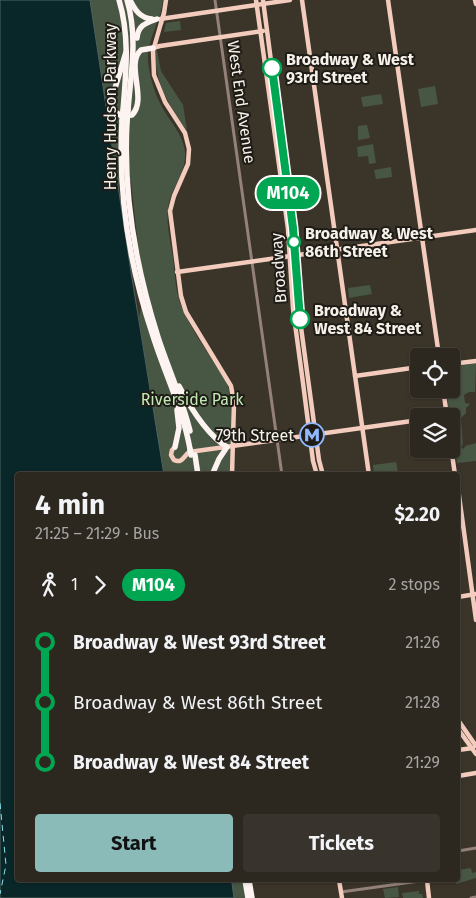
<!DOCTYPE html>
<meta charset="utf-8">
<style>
body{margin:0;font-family:"Fira Sans",sans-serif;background:#38332c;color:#f1f3f6;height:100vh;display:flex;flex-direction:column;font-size:19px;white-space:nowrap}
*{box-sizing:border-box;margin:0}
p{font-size:16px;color:#a6a5a4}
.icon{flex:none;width:28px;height:28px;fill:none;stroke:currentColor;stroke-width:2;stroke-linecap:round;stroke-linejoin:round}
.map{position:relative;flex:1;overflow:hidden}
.details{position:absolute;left:15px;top:472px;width:445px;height:410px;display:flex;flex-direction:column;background:#2c271f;border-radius:5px;box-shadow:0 1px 4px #0004,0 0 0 1px #48443d}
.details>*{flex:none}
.badge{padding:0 10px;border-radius:16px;font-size:18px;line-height:32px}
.tools{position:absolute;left:410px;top:348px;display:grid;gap:10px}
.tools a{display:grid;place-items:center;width:50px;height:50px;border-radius:5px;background:#2c271f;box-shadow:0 1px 4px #0004,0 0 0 1px #48443d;font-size:25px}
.map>.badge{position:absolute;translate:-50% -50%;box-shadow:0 0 0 2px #fff}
.legs{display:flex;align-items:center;gap:8px;height:55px;padding:0 20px;font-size:16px}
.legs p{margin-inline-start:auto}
.headline{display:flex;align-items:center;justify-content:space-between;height:85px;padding:0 20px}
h1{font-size:28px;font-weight:700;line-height:38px}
.cta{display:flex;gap:10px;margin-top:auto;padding:10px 20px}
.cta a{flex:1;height:58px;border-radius:5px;background:#8bbbb9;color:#111;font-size:20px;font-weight:700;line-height:58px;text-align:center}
.cta a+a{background:#38332c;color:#f1f3f6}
ul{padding:0 20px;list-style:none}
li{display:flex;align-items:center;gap:18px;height:60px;font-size:19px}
li i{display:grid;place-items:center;width:8px;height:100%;margin:0 6px;background:currentColor}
li i::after{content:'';width:12px;height:12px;margin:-6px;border:4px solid;border-radius:50%;background:#2c271f}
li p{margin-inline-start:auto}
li:first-child i{background:linear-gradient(#0000 50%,currentColor 0)}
li:last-child i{background:linear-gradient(currentColor 50%,#0000 0)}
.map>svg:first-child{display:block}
.green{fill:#485743}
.water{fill:#092729;stroke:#506463}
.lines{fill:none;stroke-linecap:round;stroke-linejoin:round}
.ferry{stroke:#88e3eb;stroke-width:1;stroke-dasharray:6 5;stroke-linecap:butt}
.minor{stroke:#948179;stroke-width:3}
.major{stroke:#f3ccbd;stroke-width:4.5}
.highway{stroke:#fdf3f0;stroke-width:5.5}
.major-bridge{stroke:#f3ccbd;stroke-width:4.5}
.highway-bridge{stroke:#fdf3f0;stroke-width:5.5}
.line-1-casing{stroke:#fff;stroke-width:11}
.line-1{stroke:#00a651;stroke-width:8}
.stop-1-dot{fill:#fff;stroke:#00a651;stroke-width:2.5}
.labels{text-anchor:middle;stroke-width:4;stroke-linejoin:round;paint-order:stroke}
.stop-label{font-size:16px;font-weight:bold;fill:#f6f2ea;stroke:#1f1c17;text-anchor:start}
.street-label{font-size:16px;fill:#f6f2ea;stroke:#1f1c17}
.park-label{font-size:16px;fill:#c0eab2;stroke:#1f1c17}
.poi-label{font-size:16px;fill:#f6f2ea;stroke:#1f1c17;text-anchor:end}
</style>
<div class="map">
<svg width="476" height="898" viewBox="0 0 476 898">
<rect width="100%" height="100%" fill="#3b3429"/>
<g class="green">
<path d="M90,0H163C161,21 146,41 148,62C150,77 154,92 161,105C169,121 183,133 185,152C187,172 170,189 168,209C166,226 171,242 173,258C175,272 175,286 179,299C187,325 211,357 226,381C236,406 231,447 230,475H164L139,318L145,287L138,245L131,181L118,184Z"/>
<polygon points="180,21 181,30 164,32 166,23"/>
<path d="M157,50L161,71L183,105L187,131C168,102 156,87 155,51Z"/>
<polygon points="435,86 438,104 421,107 418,89"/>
<polygon points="381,94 383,104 363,107 361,97"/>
<polygon points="367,125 370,138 358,140 358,126"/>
<polygon points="373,144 376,163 369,164 368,156 358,157 357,147"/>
<polygon points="391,167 392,177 376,179 374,170"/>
<polygon points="370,285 372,294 349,298 348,288"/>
<polygon points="476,363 475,392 469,392 464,395 465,403 470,404 466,408 466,413 461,418 463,444 461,447 464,449 465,446 476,443 476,461 457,463 446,389 451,389 451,367"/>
<polygon points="396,462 398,473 374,475 373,465"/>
<polygon points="471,868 472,873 476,872 476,878 456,884 455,880 458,880 458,870"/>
<polygon points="234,880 243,880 245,898 234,898 232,883"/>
<polygon points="398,887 399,897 385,898 383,889"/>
<polygon points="419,891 419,894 422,894 423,898 403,898 402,893"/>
</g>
<polygon class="water" points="0,0 90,0 131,272 164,475 18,475 18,880 234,880 232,883 234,898 0,898"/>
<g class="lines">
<polyline class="ferry" points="0,803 6,865 0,894"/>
<g class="minor">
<polyline points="215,0 282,475"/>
<polyline points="458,851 476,848"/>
<polyline points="341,892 427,880"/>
<polyline points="471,898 476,897"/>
</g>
<g class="major">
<polyline points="256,0 288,229 293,309 303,383 313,461 317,475"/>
<polyline points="263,0 293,229 298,305 319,460 323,475"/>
<polyline points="302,0 369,475"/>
<polyline points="388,0 439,356"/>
<polyline points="475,0 476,4"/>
<polyline points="164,13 166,0"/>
<polyline points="160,19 290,0"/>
<polyline points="161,23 153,51 154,75 165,102 185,133 189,149 188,164 174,196 170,211 181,296 186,312 231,386 234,403 232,475"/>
<polyline points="153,48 160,46 263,31"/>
<polyline points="177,272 476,230"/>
<polyline points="451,364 476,361"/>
<polyline points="355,376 419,367"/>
<polyline points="443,389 447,416"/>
<path d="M175,447L172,450L171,455L174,460C182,464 184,456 189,452L419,420"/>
<polyline points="451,447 455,475"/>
<polyline points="458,488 476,620"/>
<polyline points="458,597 476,594"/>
<polyline points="458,720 476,746"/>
<polyline points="458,729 476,754"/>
<polyline points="458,750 473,748"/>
<polyline points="458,776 476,773"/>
<polyline points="339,880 342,898"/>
<polyline points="427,880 429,898"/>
</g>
<g class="highway">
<path d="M119,0C130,36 126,73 123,110"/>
<path d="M127,0C138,37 131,72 128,110"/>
<path d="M130,0C135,10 140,18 152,19"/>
<path d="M137,38C138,25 146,23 157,19"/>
<path d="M126,52L112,98V107L115,112L122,116L132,115C148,99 125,64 141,50L153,48"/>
<path d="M122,121C118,193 130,268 153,336C165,374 183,410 190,449"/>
<path d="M127,122C123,194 136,268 158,337C168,368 182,398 190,431"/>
<path d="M179,386C190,407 206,434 227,447L219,459L212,475"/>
<polyline points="175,447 179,428 177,410"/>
<polyline points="195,455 198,475"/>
<polyline points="245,880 248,898"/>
<polyline points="249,880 252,898"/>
</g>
<polyline class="major-bridge" points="161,23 164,13"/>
<g class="highway-bridge">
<polyline points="122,121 123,110"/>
<polyline points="127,122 128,110"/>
<polyline points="190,449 191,455"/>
</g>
</g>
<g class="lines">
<g class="line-1-casing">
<polyline id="line-1" points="272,68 293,228 300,319"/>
</g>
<use href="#line-1" class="line-1"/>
</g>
<defs>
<g id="metro-ring" transform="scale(1.25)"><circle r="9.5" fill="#1f1c17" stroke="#90b8fd" stroke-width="1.5"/><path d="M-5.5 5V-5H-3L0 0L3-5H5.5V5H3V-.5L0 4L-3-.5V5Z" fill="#90b8fd"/></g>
</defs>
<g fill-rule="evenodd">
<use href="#metro-ring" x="312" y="435"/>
</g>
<g class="stop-1-dot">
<circle cx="272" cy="68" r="9"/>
<circle cx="294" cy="242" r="6"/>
<circle cx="300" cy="319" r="9"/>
</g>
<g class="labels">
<g class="stop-label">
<text x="286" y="65">Broadway &amp; West<tspan x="286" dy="18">93rd Street</tspan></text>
<text x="305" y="239">Broadway &amp; West<tspan x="305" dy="18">86th Street</tspan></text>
<text x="314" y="316">Broadway &amp;<tspan x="314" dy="18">West 84 Street</tspan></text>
</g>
<g class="street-label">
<text transform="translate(242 102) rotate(82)" y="6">West End Avenue</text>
<text transform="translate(110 107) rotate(-90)" y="6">Henry Hudson Parkway</text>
<text transform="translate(278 268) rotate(-94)" y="6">Broadway</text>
</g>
<g class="park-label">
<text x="192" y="405">Riverside Park</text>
</g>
<g class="poi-label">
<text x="294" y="441">79th Street</text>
</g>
</g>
</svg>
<div class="tools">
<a><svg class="icon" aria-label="locate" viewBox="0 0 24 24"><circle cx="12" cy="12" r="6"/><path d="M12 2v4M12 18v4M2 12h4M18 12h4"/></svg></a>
<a><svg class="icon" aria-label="layers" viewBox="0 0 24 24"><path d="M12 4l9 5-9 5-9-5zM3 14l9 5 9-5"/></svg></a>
</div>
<b class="badge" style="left:288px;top:193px;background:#00a651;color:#fff">M104</b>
<section class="details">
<div class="headline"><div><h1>4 min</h1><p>21:25 – 21:29 · Bus</p></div><b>$2.20</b></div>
<div class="legs"><svg class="icon" aria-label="walk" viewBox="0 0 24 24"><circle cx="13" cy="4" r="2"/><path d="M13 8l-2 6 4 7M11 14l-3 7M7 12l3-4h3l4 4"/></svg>1<svg class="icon" aria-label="forward" viewBox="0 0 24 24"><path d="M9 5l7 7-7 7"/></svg><b class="badge" style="background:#00a651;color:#fff">M104</b><p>2 stops</p></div>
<ul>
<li><i style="color:#00a651"></i><b>Broadway &amp; West 93rd Street</b><p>21:26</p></li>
<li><i style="color:#00a651"></i><span>Broadway &amp; West 86th Street</span><p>21:28</p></li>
<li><i style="color:#00a651"></i><b>Broadway &amp; West 84 Street</b><p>21:29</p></li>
</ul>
<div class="cta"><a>Start</a><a>Tickets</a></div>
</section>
</div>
